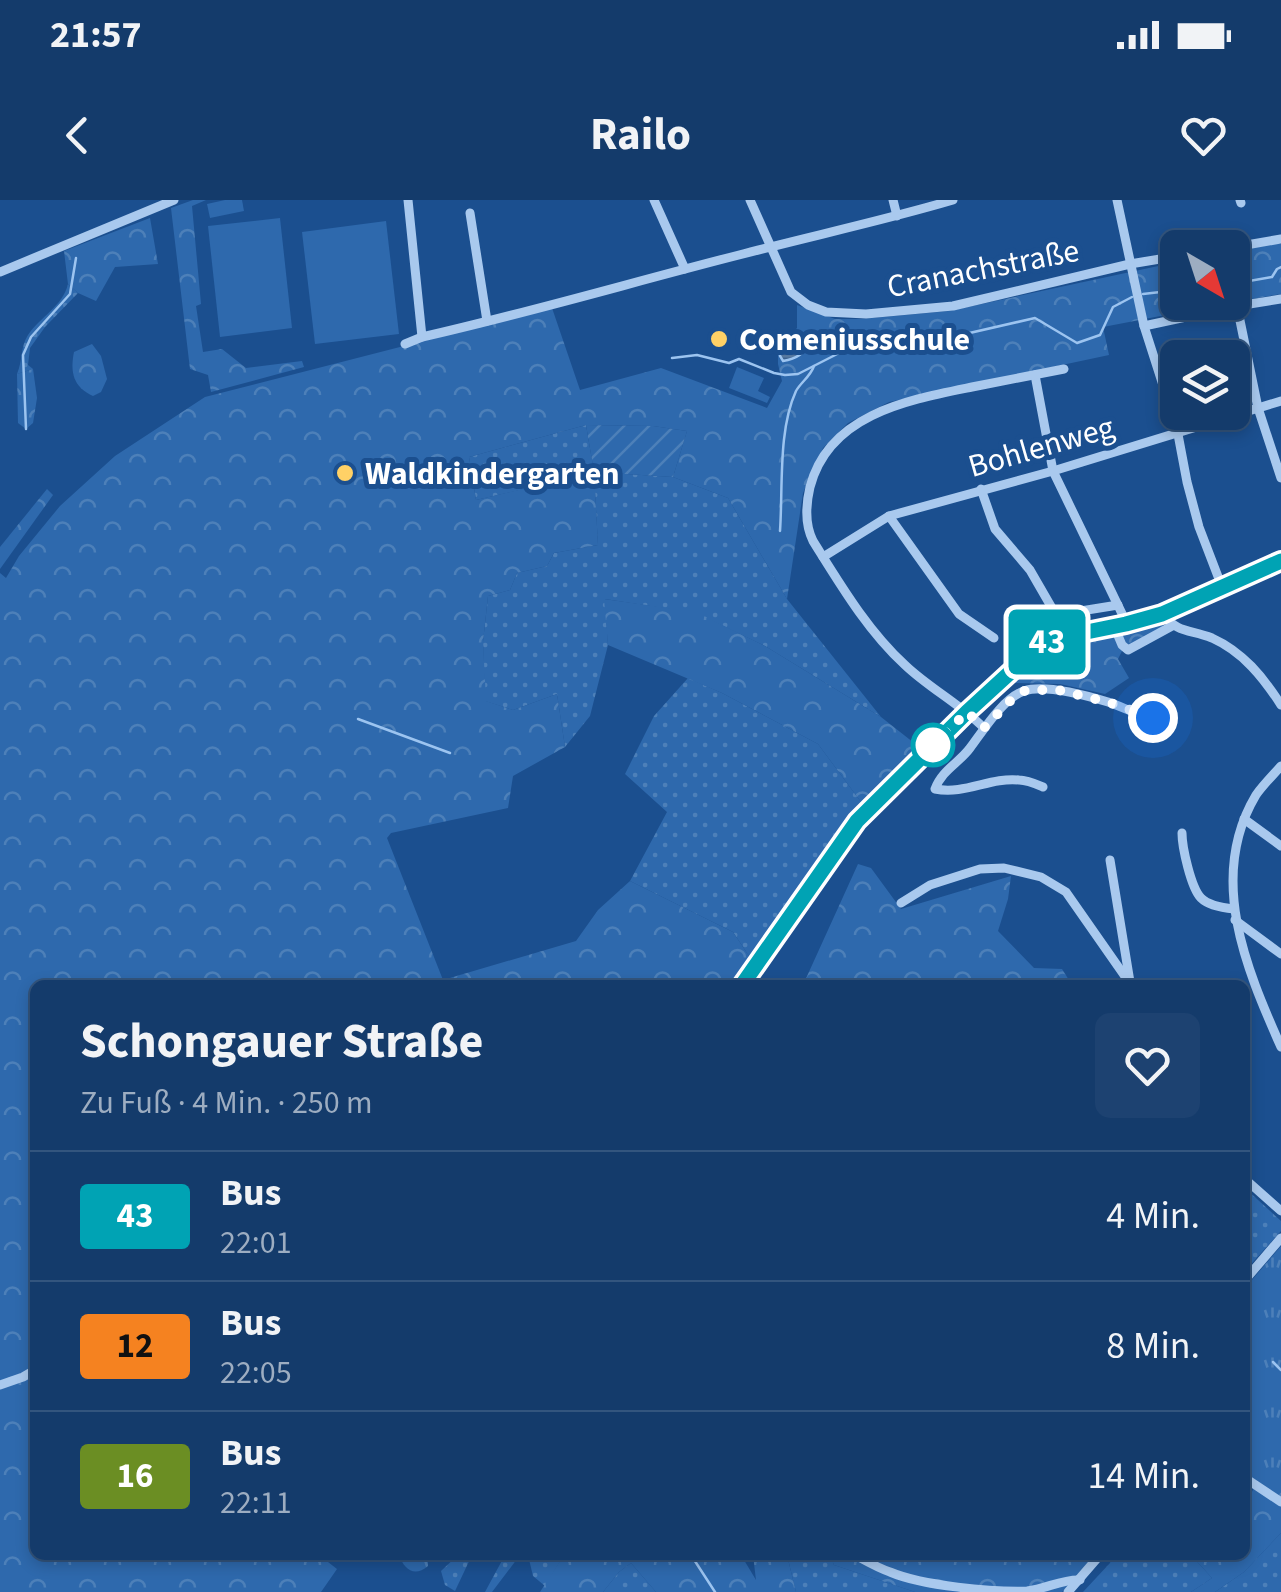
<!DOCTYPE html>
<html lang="de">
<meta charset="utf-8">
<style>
body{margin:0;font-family:"Source Sans 3",sans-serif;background:#1d4271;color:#f1f3f6;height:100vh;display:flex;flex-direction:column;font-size:38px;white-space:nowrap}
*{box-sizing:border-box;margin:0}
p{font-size:32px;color:#9dadc1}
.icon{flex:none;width:55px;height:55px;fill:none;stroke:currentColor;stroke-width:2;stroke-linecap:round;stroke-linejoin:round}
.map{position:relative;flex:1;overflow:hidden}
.panel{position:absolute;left:30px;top:780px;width:1220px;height:580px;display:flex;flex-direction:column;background:#143b6b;border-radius:15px;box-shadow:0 5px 15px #0003,0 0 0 2px #33557e}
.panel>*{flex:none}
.badge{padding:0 20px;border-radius:8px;font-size:35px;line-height:65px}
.needle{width:65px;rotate:141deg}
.tools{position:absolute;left:1160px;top:30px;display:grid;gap:20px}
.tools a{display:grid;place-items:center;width:90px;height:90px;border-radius:15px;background:#143b6b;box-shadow:0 5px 15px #0003,0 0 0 2px #33557e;font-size:50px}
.you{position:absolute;width:50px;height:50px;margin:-25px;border:8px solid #fff;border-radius:50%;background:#1a73e8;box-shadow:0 0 0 15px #1a73e833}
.map>.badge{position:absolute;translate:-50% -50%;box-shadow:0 0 0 5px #fff}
.round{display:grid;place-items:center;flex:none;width:105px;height:105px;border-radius:15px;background:#1d4271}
.headline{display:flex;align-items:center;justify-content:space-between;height:170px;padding:0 50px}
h1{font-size:48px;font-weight:700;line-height:75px}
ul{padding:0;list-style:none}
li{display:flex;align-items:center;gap:30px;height:130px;padding:0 50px;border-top:2px solid #33557e}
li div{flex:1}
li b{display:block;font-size:38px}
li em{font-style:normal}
li .badge{min-width:110px;font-weight:700;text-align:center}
.status{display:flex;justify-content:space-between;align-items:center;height:70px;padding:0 50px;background:#143b6b;direction:ltr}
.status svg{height:28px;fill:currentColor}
header{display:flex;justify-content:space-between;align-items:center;height:130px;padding:0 50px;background:#143b6b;font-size:45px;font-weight:700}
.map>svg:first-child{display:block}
.grass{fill:url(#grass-dots)}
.forest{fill:url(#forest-crowns)}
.park{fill:url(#park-tufts)}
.garden{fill:url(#garden-furrows)}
.pitch{fill:#2e69ad}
.water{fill:url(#water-rules);stroke:#9cc4f0;stroke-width:2.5}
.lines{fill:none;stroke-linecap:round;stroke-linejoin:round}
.stream{stroke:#9cc4f0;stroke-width:2.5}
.minor{stroke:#a9c9ee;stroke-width:9}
.line-casing{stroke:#fff;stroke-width:22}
.line{stroke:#00a3b4;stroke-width:15}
.walk{stroke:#fff;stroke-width:10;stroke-dasharray:0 18}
.poi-dot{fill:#ffd166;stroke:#1b4f8f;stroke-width:4}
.stop-dot{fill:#fff;stroke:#00a3b4;stroke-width:5}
.labels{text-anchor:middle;stroke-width:10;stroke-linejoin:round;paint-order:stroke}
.street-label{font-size:32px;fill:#fff;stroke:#1b4f8f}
.poi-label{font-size:32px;font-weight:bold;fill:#fff;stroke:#1b4f8f;text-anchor:start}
</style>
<div class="status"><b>21:57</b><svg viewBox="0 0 49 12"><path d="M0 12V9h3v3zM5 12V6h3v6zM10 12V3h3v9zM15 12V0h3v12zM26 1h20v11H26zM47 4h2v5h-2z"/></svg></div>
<header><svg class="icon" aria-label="back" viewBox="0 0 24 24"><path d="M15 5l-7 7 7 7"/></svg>Railo<svg class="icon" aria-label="heart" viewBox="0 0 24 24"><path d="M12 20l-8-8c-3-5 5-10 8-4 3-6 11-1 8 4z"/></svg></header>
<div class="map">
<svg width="1281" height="1392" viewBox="0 0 1281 1392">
<defs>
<pattern id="grass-dots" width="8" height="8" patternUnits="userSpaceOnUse" patternTransform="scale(2.5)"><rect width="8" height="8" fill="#2e69ad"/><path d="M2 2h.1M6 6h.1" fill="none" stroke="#4d80b9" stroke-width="1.8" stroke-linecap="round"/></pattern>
<pattern id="forest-crowns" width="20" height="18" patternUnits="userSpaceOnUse" patternTransform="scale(2.5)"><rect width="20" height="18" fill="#2e69ad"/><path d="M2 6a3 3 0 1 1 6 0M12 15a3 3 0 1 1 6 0" fill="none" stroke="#4d80b9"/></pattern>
<pattern id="park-tufts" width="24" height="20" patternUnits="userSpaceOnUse" patternTransform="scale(2.5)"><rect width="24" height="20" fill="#2e69ad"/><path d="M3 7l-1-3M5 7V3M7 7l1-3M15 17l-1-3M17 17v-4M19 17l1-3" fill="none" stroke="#4d80b9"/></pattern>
<pattern id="garden-furrows" width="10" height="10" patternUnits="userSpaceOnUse" patternTransform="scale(2.5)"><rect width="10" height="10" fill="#2e69ad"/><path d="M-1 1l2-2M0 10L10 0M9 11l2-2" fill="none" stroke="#4d80b9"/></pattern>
<pattern id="water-rules" width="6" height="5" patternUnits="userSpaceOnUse" patternTransform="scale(2.5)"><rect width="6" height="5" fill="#3c6290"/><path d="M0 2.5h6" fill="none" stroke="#597aa1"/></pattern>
</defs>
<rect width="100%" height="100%" fill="#1b4f8f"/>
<g class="grass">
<path d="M68,84L78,93L45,127L30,148L28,165L33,169L17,174C23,160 20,148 28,135C40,117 63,106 68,84Z"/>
<polygon points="586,225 594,272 673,277 728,298 787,399 881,517 765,446 696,413 605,399 608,445 590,516 565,547 557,494 513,510 485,501 483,442 488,396 510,390 517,373 547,366 554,353 598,345 594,273 476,300 469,257"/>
<polygon points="688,478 722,493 818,544 864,606 753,762 733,732 630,681 667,612 625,574 654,516"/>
<polygon points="1245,988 1281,1021 1281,1031 1245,1071"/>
<polygon points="1281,1333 1281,1392 1215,1392 1244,1372"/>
<polygon points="458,1355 472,1355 455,1391 445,1385 441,1371"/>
<polygon points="505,1355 524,1355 517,1359 492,1392 485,1392"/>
<polygon points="528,1355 564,1355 545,1386 533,1376"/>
<polygon points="787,1355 830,1355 834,1365 915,1392 796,1392"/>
<polygon points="1113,1355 1191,1355 1212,1378 1191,1392 1083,1392 1110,1363"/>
<polygon points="631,1363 656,1392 603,1392 619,1372"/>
</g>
<g class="forest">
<polygon points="193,0 206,0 192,6 201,104 196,106 203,152 222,149 246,168 302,161 304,167 211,192 208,175 190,169 171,8"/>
<polygon points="150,18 158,64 115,67 96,101 78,93 68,84 64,51"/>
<polygon points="1271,44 1281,44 1281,94 1233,102 1232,51"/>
<polygon points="1177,62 1178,102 1228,103 1103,127 1109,155 889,202 848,223 823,248 803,293 787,399 728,298 673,277 687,231 653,226 586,225 469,257 476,300 594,272 598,345 554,353 547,366 517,373 510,390 488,396 483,442 486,501 513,510 557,494 565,547 513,576 508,608 391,633 387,638 443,780 576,741 598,710 630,681 733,732 753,762 735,785 35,785 35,1355 319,1355 337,1369 321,1392 0,1392 0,373 6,378 19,356 60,306 115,256 205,197 552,108 580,190 661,168 767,208 782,181 778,164 778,149 797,128 797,105 835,119 861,119 949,111"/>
<path d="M92,144L101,156L107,179L101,192L93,196C73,187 70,172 74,152Z"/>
<polygon points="33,169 37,198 33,223 26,229 18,223 17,174"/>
<polygon points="47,289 53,295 0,369 0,347"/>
<polygon points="604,399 696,412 765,446 881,517 923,550 864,606 818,544 722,493 608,445"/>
<polygon points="1162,423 1165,429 1123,449 1118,459 1129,478 1105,494 1060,484 1014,483 1007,458 1052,424 1095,440"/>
<polygon points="858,664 871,668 901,709 1011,676 1008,699 998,731 1034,768 1062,769 1072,785 803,785"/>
<polygon points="1281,1238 1281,1333 1244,1372 1215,1392 1191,1392 1212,1378 1191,1355 1245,1355 1245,1307 1257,1281 1245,1274"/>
<polygon points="564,1355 741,1355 756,1380 753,1355 787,1355 796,1392 656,1392 631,1363 619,1372 603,1392 540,1392"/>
<polygon points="830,1355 1094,1355 1084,1369 1062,1392 915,1392 834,1365"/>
</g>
<g class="park">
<polygon points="1281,1046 1281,1293 1245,1274 1245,1088"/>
<path d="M399,1355H424L428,1359V1366C414,1378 404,1369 399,1355Z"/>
</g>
<polygon class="garden" points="586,225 653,226 687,231 673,277 594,272"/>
<g class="pitch">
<polygon points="225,0 242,0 244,11 210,18 207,4"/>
<polygon points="280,18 292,128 220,137 208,26"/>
<polygon points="386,21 399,134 315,144 302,32"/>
<polygon points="737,167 764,178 758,191 770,197 767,203 729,188"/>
</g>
<path class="water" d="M805,137L810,142C805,154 796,159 783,161L780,156V150L796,138Z"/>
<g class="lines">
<g class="stream">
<polyline points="1232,84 1272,77 1277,69 1281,67"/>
<polyline points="1143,94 1178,90"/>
<polyline points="810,142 821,141 842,149"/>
<polyline points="672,158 697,155 729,163 739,159 774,173 785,175 798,174 845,150 873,146 926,143 1035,118 1077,143 1100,135 1113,107 1132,97"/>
<polyline points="26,229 23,155 31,137 70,94 76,58"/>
<path d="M780,331C783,288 778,230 796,191C801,182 810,177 814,166"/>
<polyline points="358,519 450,553"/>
<polyline points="1273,1162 1281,1170"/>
<polyline points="691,1355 715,1392"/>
</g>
<g class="minor">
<polyline points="408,0 422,137"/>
<polyline points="654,0 685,69"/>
<polyline points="750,0 791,92 808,105 826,112 866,114 953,106 1130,64 1178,56"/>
<polyline points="893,0 897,16"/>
<polyline points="1117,0 1144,126 1177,229 1187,282 1199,327 1222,387"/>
<polyline points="1240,0 1241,3"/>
<polyline points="470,13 487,121"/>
<polyline points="1229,48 1281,39"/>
<polyline points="0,72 174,0"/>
<polyline points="1237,106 1258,208 1281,278"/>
<polyline points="1144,126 1237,106 1281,99"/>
<path d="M405,144L422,137C528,113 633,82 739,55C811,36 882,21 953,0"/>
<polyline points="1035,175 1053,271 1127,424"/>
<polyline points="981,289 995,329 1030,370 1056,415 1118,405"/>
<polyline points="889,316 959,414 994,438"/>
<polyline points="823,357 889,316 1053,271 1281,201"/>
<path d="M1162,414C1179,434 1190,429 1212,438C1243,452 1263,477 1281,505"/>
<polyline points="1114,426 1122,445 1128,450 1172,426"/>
<path d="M984,528C960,504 929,488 905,465C867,430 840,384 813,341C805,325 806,304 810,287C829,214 908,200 972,187C1003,181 1034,175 1064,169"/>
<path d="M1281,566C1273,575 1263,585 1256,595C1207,677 1246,768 1281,847"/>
<path d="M1043,587C1036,584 1027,580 1019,580C990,577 965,595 935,589C942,570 959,563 970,548C983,531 1003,498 1024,491C1044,484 1088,496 1108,502C1123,507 1137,515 1153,518"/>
<polyline points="1244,619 1281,646"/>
<path d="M1182,633C1182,647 1191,688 1201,698C1209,706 1224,708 1234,709"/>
<polyline points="1110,660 1130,782"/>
<polyline points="901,703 930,685 980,669 1004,668 1041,677 1066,692 1131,785"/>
<polyline points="1235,720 1281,754"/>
<polyline points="742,785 857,621 967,512 1039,446 1057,438 1127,424 1162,414 1281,361"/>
<polyline points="1245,979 1281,1011"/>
<polyline points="1245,1080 1281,1038"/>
<polyline points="0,1185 23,1177 35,1170"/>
<polyline points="1245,1278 1281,1302"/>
<path d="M855,1355C866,1361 878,1368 890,1372C923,1386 992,1392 1027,1391C1046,1389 1062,1379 1080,1380"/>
<polyline points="1068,1392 1100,1355"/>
</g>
</g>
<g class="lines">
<g class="line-casing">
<polyline id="line" points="742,785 857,621 967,512 1039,446 1057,438 1126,424 1162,414 1281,361"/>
</g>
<use href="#line" class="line"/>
<polyline class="walk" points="933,545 967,512 984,528 1013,498 1026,490 1058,490 1108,502 1153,518"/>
</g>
<g class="poi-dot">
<circle cx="719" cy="139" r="10"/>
<circle cx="345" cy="273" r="10"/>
</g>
<circle class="stop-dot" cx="933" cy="545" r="20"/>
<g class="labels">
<g class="street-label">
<text transform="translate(983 68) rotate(-11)" y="11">Cranachstraße</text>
<text transform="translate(1041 246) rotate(-16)" y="11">Bohlenweg</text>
</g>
<g class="poi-label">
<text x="739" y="150">Comeniusschule</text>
<text x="365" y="284">Waldkindergarten</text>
</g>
</g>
</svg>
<div class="tools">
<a><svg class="needle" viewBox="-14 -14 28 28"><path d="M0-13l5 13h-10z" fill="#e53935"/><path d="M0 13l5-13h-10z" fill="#9dadc1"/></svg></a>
<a><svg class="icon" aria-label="layers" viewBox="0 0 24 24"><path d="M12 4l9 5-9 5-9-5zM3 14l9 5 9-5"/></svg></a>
</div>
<div class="you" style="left:1153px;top:518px"></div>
<b class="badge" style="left:1047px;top:442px;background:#00a3b4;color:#fff">43</b>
<section class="panel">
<div class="headline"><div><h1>Schongauer Straße</h1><p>Zu Fuß · 4 Min. · 250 m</p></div><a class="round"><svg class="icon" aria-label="heart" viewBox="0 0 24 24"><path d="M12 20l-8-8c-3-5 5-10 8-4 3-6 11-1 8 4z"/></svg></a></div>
<ul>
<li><span class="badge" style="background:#00a3b4;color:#fff">43</span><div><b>Bus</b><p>22:01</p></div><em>4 Min.</em></li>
<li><span class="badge" style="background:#f58220;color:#111">12</span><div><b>Bus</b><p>22:05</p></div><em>8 Min.</em></li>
<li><span class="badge" style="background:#6b8e23;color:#fff">16</span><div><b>Bus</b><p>22:11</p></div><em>14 Min.</em></li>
</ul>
</section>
</div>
